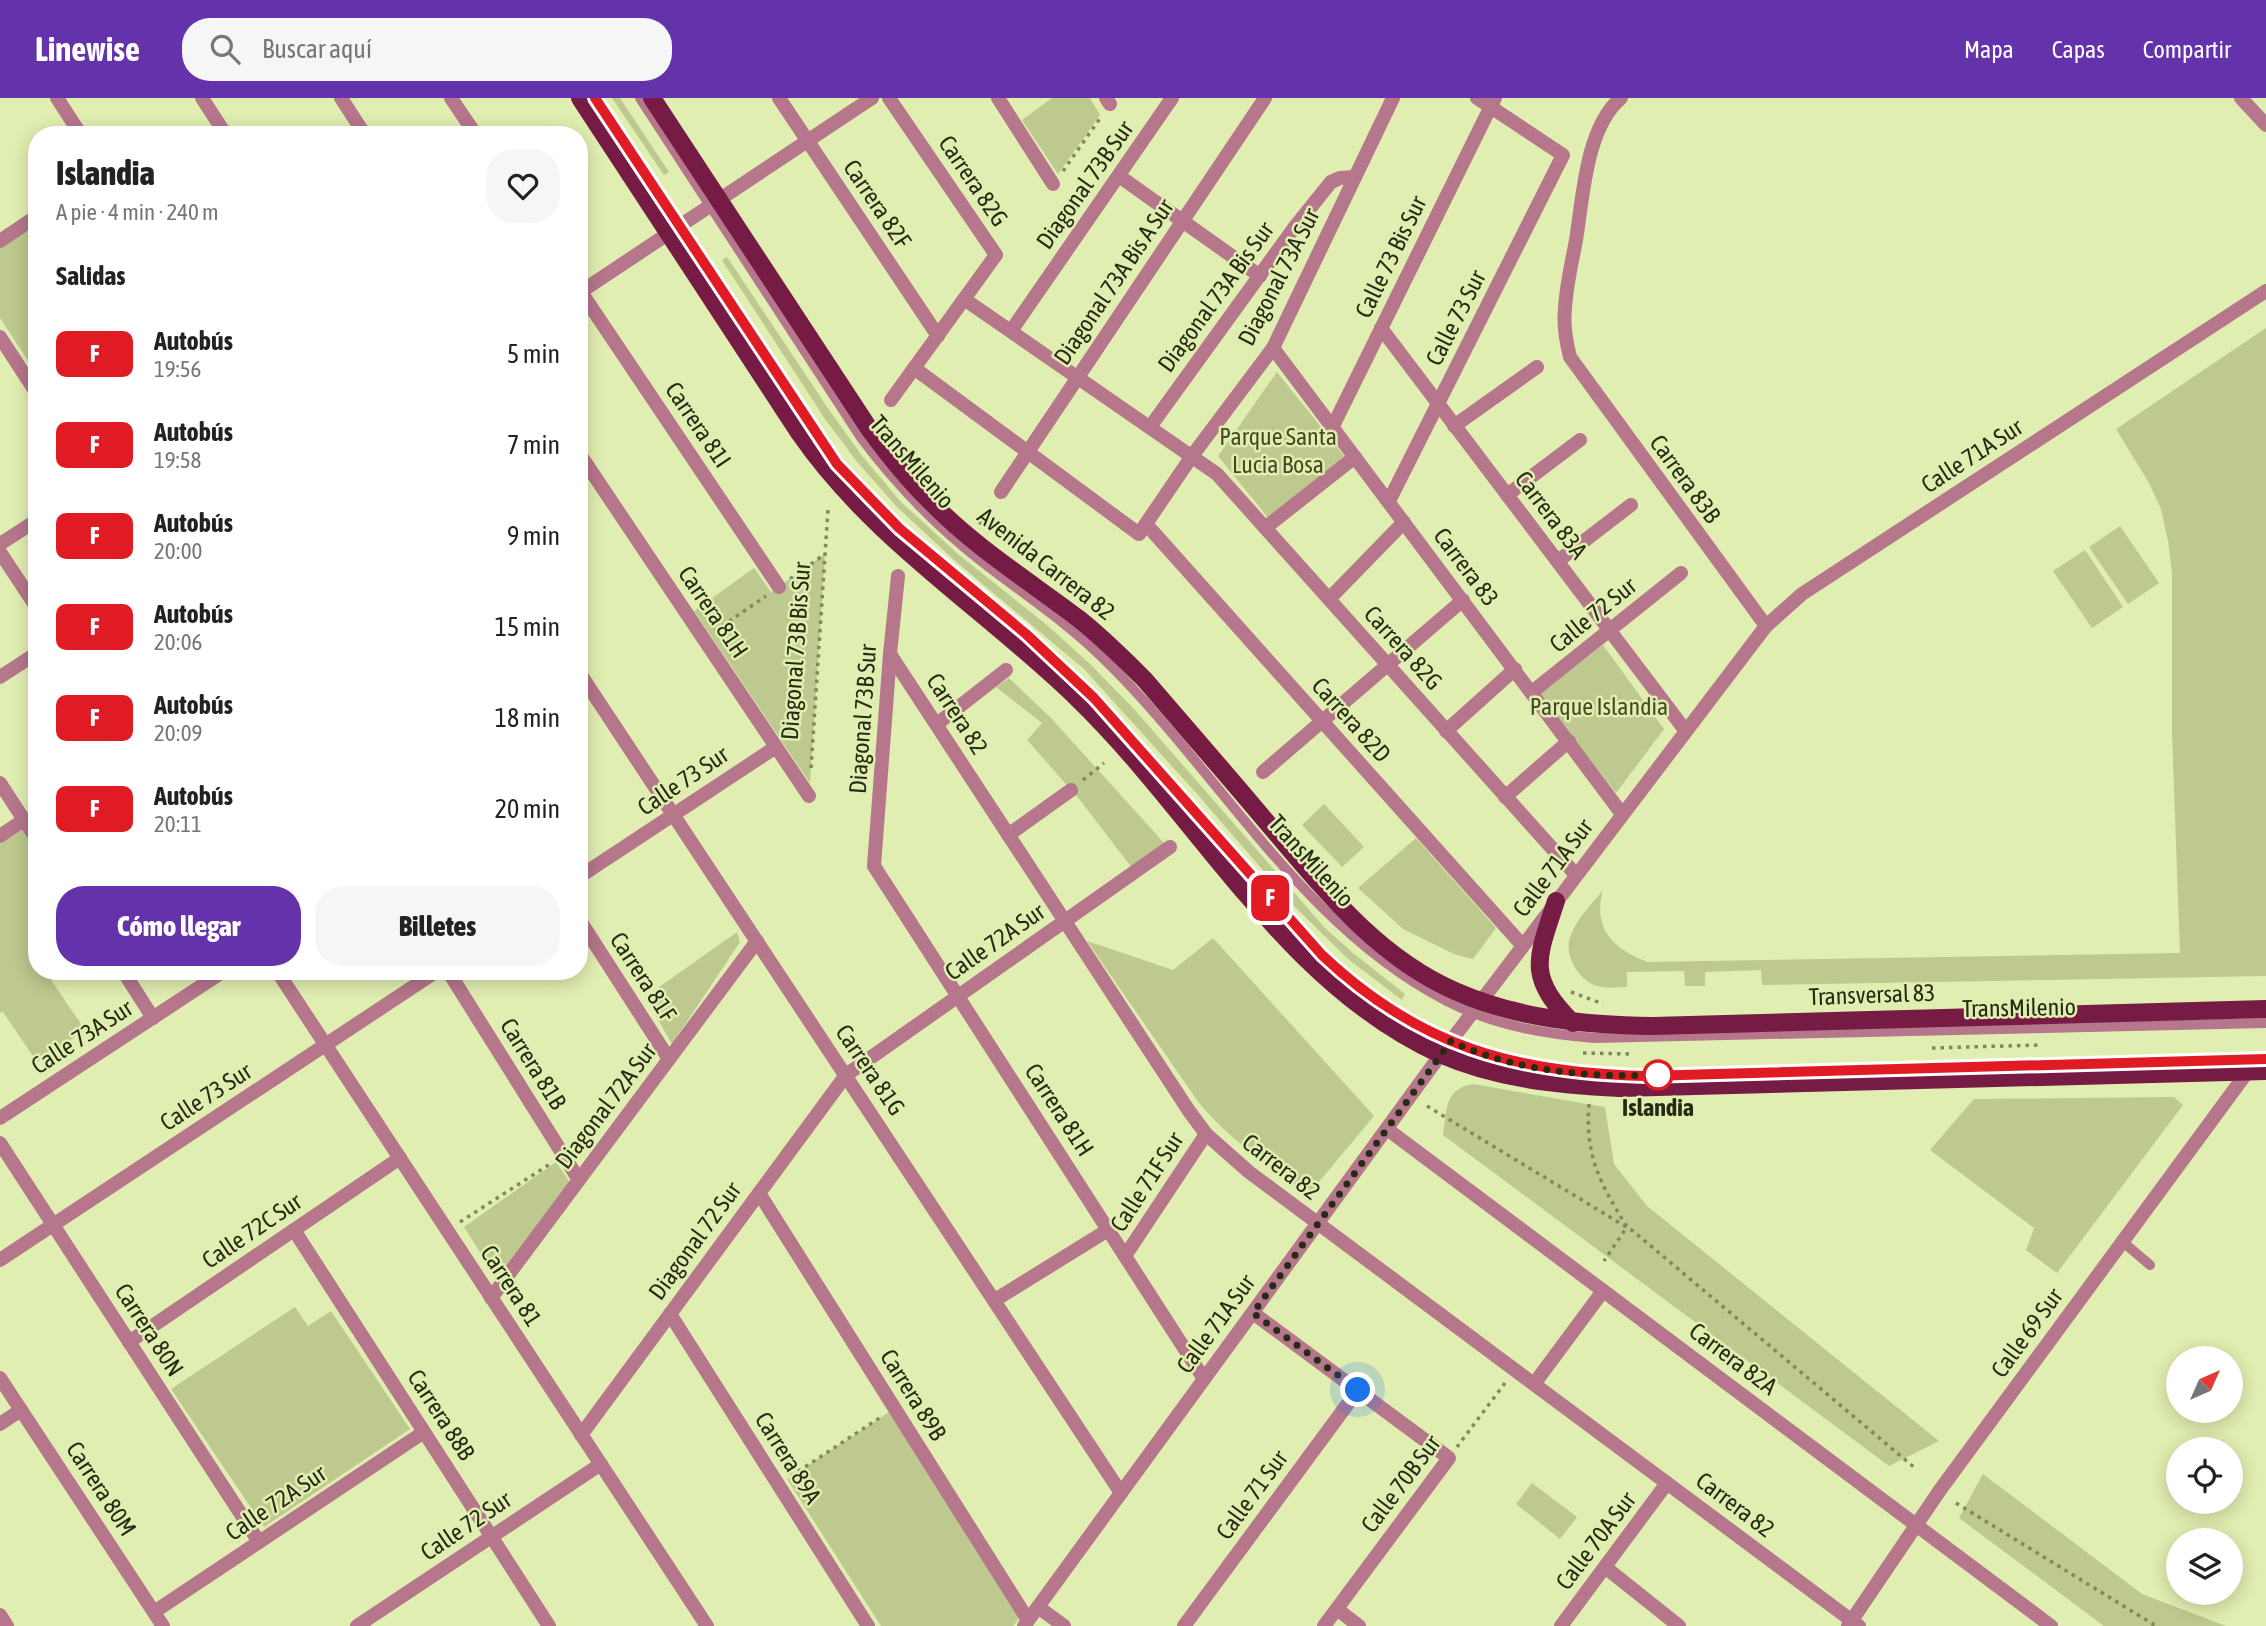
<!DOCTYPE html>
<html lang="es">
<meta charset="utf-8">
<style>
body{margin:0;font-family:"Asap Condensed",sans-serif;background:#f6f6f6;color:#222;height:100vh;display:flex;flex-direction:column;font-size:26px;white-space:nowrap}
*{box-sizing:border-box;margin:0}
p{font-size:23px;color:#767676}
.icon{flex:none;width:38px;height:38px;fill:none;stroke:currentColor;stroke-width:2;stroke-linecap:round;stroke-linejoin:round}
.map{position:relative;flex:1;overflow:hidden}
.drawer{position:absolute;left:28px;top:28px;width:560px;height:854px;display:flex;flex-direction:column;background:#fff;border-radius:28px;box-shadow:0 4px 18px #0003}
.drawer>*{flex:none}
.badge{padding:0 14px;border-radius:10px;font-size:24px;line-height:46px}
.needle{width:46px;rotate:45deg}
.controls{position:absolute;left:2166px;top:1248px;display:grid;gap:14px}
.controls a{display:grid;place-items:center;width:77px;height:77px;border-radius:50%;background:#fff;box-shadow:0 4px 18px #0003;font-size:35px}
.you{position:absolute;width:35px;height:35px;margin:-18px;border:5px solid #fff;border-radius:50%;background:#1a73e8;box-shadow:0 0 0 10px #1a73e833}
.map>.badge{position:absolute;translate:-50% -50%;box-shadow:0 0 0 4px #fff}
h2{padding:0 28px;font-size:26px;line-height:63px}
.round{display:grid;place-items:center;flex:none;width:74px;height:74px;border-radius:28px;background:#f6f6f6}
.overview{display:flex;align-items:center;justify-content:space-between;height:119px;padding:0 28px}
h1{font-size:33px;font-weight:800;line-height:52px}
.action{display:flex;gap:14px;margin-top:auto;padding:14px 28px}
.action a{flex:1;height:80px;border-radius:28px;background:#6433ab;color:#fff;font-size:28px;font-weight:800;line-height:80px;text-align:center}
.action a+a{background:#f6f6f6;color:#222}
ul{padding:0;list-style:none}
li{display:flex;align-items:center;gap:21px;height:91px;padding:0 28px}
li div{flex:1}
li b{display:block;font-size:26px}
li em{font-style:normal}
li .badge{min-width:77px;font-weight:700;text-align:center}
header{display:flex;align-items:center;gap:42px;box-sizing:border-box;height:98px;padding:0 35px;background:#6433ab;color:#fff}
header strong{font-size:33px}
nav{display:flex;gap:38px;margin-inline-start:auto;font-size:24px}
.search{width:490px;height:63px;background:#f6f6f6;display:flex;align-items:center;gap:18px;box-sizing:border-box;padding:0 24px;border-radius:28px;color:#767676;font-size:26px}
.map>svg:first-child{display:block}
.green{fill:#bdc98e}
.lines{fill:none;stroke-linecap:round;stroke-linejoin:round}
.path{stroke:#7f885f;stroke-width:3.5;stroke-dasharray:3.5 5;stroke-linecap:butt}
.service{stroke:#b6768c;stroke-width:10}
.minor{stroke:#b6768c;stroke-width:14}
.tertiary{stroke:#b6768c;stroke-width:14}
.primary{stroke:#751b44;stroke-width:18}
.line-casing{stroke:#fff;stroke-width:16}
.line{stroke:#e01b24;stroke-width:10}
.walk{stroke:#262b13;stroke-width:7;stroke-dasharray:0 12.6}
.stop-dot{fill:#fff;stroke:#e01b24;stroke-width:3.5}
.labels{text-anchor:middle;stroke-width:5;stroke-linejoin:round;paint-order:stroke}
.street-label{font-size:24px;fill:#262b13;stroke:#e1eeb1}
.park-label{font-size:24px;fill:#444b22;stroke:#e1eeb1}
.stop-label{font-size:24px;font-weight:bold;fill:#262b13;stroke:#e1eeb1}
</style>
<header>
<strong>Linewise</strong>
<div class="search"><svg class="icon" aria-label="search" viewBox="0 0 24 24"><circle cx="10" cy="10" r="6"/><path d="M15 15l6 6"/></svg>Buscar aquí</div>
<nav><a>Mapa</a><a>Capas</a><a>Compartir</a></nav>
</header>
<div class="map">
<svg width="2266" height="1528" viewBox="0 0 2266 1528">
<rect width="100%" height="100%" fill="#e1eeb1"/>
<g class="green">
<polygon points="612,0 620,0 669,74 664,77"/>
<polygon points="1052,0 1090,0 1100,17 1058,76 1022,22"/>
<polygon points="37,126 37,276 0,220 0,150"/>
<polygon points="727,159 827,309 863,359 901,404 958,456 1048,528 1089,565 1133,610 1325,830 1353,855 1405,896 1402,902 1348,861 1292,806 1198,697 1084,571 954,462 897,409 858,365 825,321 722,162"/>
<path d="M2266,230V878L1762,887L1761,872L1705,874V888H1685L1684,873L1627,874V889C1617,889 1604,891 1594,887C1576,878 1563,855 1571,837C1577,820 1592,806 1603,792C1592,831 1614,852 1648,864L2180,855L2172,636V474L2168,443L2161,411L2149,385L2116,331Z"/>
<polygon points="1277,274 1345,359 1269,421 1218,358"/>
<polygon points="2120,428 2159,485 2128,506 2089,449"/>
<polygon points="2085,452 2123,509 2092,530 2053,473"/>
<polygon points="825,456 810,685 694,513 754,470 771,494"/>
<polygon points="1603,547 1664,631 1616,695 1539,597"/>
<polygon points="1009,580 1051,620 1165,746 1132,770 1080,702 1027,642 1042,625 996,589"/>
<polygon points="1324,706 1364,749 1342,769 1302,727"/>
<polygon points="22,732 37,755 37,873 64,873 51,882 85,932 37,964 3,914 0,915 0,746"/>
<polygon points="1416,740 1496,830 1473,861 1454,856 1403,831 1358,790"/>
<polygon points="737,834 740,844 672,946 645,899"/>
<path d="M1213,840L1374,1018L1308,1097C1269,1068 1230,1042 1199,1005L1087,843L1173,872Z"/>
<path d="M1473,986L1605,1009L1614,1066L1647,1108L1939,1343L1889,1368L1443,1037C1447,1012 1444,991 1473,986Z"/>
<polygon points="2174,999 2183,1007 2057,1175 2026,1152 2034,1130 1930,1052 1974,1001"/>
<polygon points="556,1064 571,1086 499,1184 464,1129"/>
<polygon points="295,1209 308,1228 331,1213 410,1331 264,1429 171,1291"/>
<polygon points="889,1314 1021,1518 1013,1528 881,1528 787,1381"/>
<polygon points="1983,1376 2142,1496 2226,1528 2104,1528 1959,1420"/>
<polygon points="1532,1385 1577,1419 1560,1441 1516,1406"/>
</g>
<g class="lines">
<g class="path">
<polyline points="1063,73 1101,19"/>
<polyline points="979,426 992,407"/>
<polyline points="790,481 825,456"/>
<polyline points="715,533 766,498"/>
<polyline points="811,670 828,411"/>
<polyline points="1083,682 1104,665"/>
<polyline points="1571,894 1603,906"/>
<polyline points="1932,950 2041,947"/>
<polyline points="1583,955 1632,956"/>
<path d="M1589,1006C1585,1059 1600,1085 1627,1129L1604,1163"/>
<polyline points="1427,1008 1633,1133 1915,1370"/>
<polyline points="460,1124 550,1066"/>
<polyline points="1457,1349 1505,1285"/>
<polyline points="791,1378 881,1319"/>
<polyline points="1956,1405 2156,1528"/>
</g>
<g class="service">
<polyline points="595,0 837,366 899,430 1026,536 1094,600 1310,846 1333,868 1392,911 1431,934 1467,951 1493,959 1540,970 1588,976 1645,978 2266,961"/>
<path d="M640,0L862,341C897,387 935,427 980,462C1022,495 1067,524 1104,561C1218,672 1302,829 1447,903C1493,927 1544,936 1595,940L2266,925"/>
<polyline points="2123,1144 2150,1167"/>
</g>
<g class="minor">
<polyline points="57,0 81,37"/>
<polyline points="202,0 226,37"/>
<polyline points="341,0 365,37"/>
<polyline points="451,0 476,37"/>
<polyline points="779,0 938,238"/>
<polyline points="889,0 996,157 891,302"/>
<polyline points="998,0 1053,86"/>
<polyline points="1106,0 1110,6"/>
<path d="M1621,0C1586,29 1583,99 1576,142C1572,164 1566,188 1565,211C1563,227 1566,243 1570,259L1766,528"/>
<polyline points="1119,78 1260,178"/>
<polyline points="0,143 37,118"/>
<polyline points="579,191 779,489"/>
<polyline points="964,201 1217,376 1576,777"/>
<polyline points="1381,230 1685,632"/>
<polyline points="1011,233 1172,0"/>
<polyline points="0,239 37,296"/>
<polyline points="1273,250 1622,716"/>
<polyline points="914,270 1139,436 1192,358 1273,250 1393,0"/>
<polyline points="1333,328 1495,0"/>
<polyline points="1454,328 1537,269"/>
<polyline points="1150,329 1294,130 1331,84 1340,80 1355,79"/>
<polyline points="579,355 809,698"/>
<polyline points="1001,394 1265,0"/>
<polyline points="1507,397 1580,342"/>
<polyline points="1389,403 1563,57 1477,0"/>
<polyline points="1146,426 1523,848"/>
<polyline points="1265,430 1355,359"/>
<polyline points="0,446 37,422"/>
<polyline points="1558,463 1631,407"/>
<polyline points="898,478 890,556 874,768 1204,1281"/>
<polyline points="1329,501 1404,424"/>
<polyline points="890,556 1189,1013 1206,1036 1249,1074 1859,1528"/>
<polyline points="579,574 1121,1395"/>
<polyline points="0,579 37,555"/>
<polyline points="1532,594 1681,475"/>
<polyline points="937,626 1006,572"/>
<polyline points="1446,633 1515,571"/>
<polyline points="1263,674 1463,502"/>
<polyline points="0,685 37,742"/>
<polyline points="1505,699 1569,643"/>
<polyline points="1008,737 1071,692"/>
<polyline points="0,738 24,722"/>
<polyline points="579,779 776,649"/>
<polyline points="579,821 669,961"/>
<polyline points="123,873 153,920"/>
<polyline points="448,873 579,1082"/>
<polyline points="0,1020 224,873"/>
<polyline points="1387,1031 2051,1528"/>
<polyline points="0,1045 259,1444"/>
<polyline points="759,1095 1028,1522"/>
<polyline points="294,1132 549,1528"/>
<polyline points="1125,1158 1206,1036"/>
<polyline points="0,1162 437,873"/>
<polyline points="491,1200 757,843"/>
<polyline points="995,1202 1108,1132"/>
<polyline points="1253,1215 1449,1360 1324,1528"/>
<polyline points="670,1216 868,1528"/>
<polyline points="129,1244 400,1060"/>
<polyline points="0,1280 163,1528"/>
<polyline points="1534,1286 1603,1193"/>
<polyline points="0,1326 21,1312"/>
<polyline points="581,1337 846,977 1170,749"/>
<polyline points="1605,1469 1679,1528"/>
<polyline points="1038,1509 1064,1528"/>
<polyline points="1337,1511 1359,1528"/>
<polyline points="154,1514 424,1334"/>
<polyline points="0,1517 7,1528"/>
<polyline points="357,1528 601,1366"/>
<polyline points="1184,1528 1358,1292"/>
<polyline points="1561,1528 1667,1385"/>
<polyline points="1848,1528 1940,1392 2248,973"/>
</g>
<g class="tertiary">
<polyline points="2241,0 2266,27"/>
<polyline points="579,195 872,0"/>
<polyline points="0,454 37,510"/>
<polyline points="277,873 707,1528"/>
<polyline points="1024,1528 1441,956 1766,528 1802,496 2266,193"/>
</g>
<g class="primary">
<path d="M580,0L800,336C874,443 987,512 1078,601C1197,716 1285,886 1440,956C1497,981 1559,987 1620,990L2266,973"/>
<path d="M652,0L870,332C889,358 909,383 932,405C976,450 1029,483 1079,521C1103,540 1124,561 1145,582C1187,631 1229,679 1270,728C1324,791 1377,859 1455,893C1518,921 1585,927 1653,928L2266,911"/>
<path d="M1556,803C1537,861 1526,878 1573,925"/>
</g>
</g>
<g class="lines">
<g class="line-casing">
<path id="line" d="M595,0L837,366L899,430L1026,536L1094,600L1322,857C1418,948 1515,975 1645,978L2266,961"/>
</g>
<use href="#line" class="line"/>
<path class="walk" d="M1358,1292L1253,1215L1451,943C1514,973 1589,980 1658,977"/>
</g>
<circle class="stop-dot" cx="1658" cy="977" r="14"/>
<g class="labels">
<g class="street-label">
<text transform="translate(973 83) rotate(56)" y="8">Carrera 82G</text>
<text transform="translate(1085 87) rotate(-55)" y="8">Diagonal 73B Sur</text>
<text transform="translate(877 106) rotate(56)" y="8">Carrera 82F</text>
<text transform="translate(1391 159) rotate(-64)" y="8">Calle 73 Bis Sur</text>
<text transform="translate(1279 179) rotate(-63)" y="8">Diagonal 73A Sur</text>
<text transform="translate(1114 184) rotate(-56)" y="8">Diagonal 73A Bis A Sur</text>
<text transform="translate(1216 199) rotate(-54)" y="8">Diagonal 73A Bis Sur</text>
<text transform="translate(1456 220) rotate(-63)" y="8">Calle 73 Sur</text>
<text transform="translate(698 327) rotate(56)" y="8">Carrera 81I</text>
<text transform="translate(1972 358) rotate(-33)" y="8">Calle 71A Sur</text>
<text transform="translate(912 364) rotate(49)" y="8">TransMilenio</text>
<text transform="translate(1685 381) rotate(54)" y="8">Carrera 83B</text>
<text transform="translate(1551 417) rotate(53)" y="8">Carrera 83A</text>
<text transform="translate(1046 466) rotate(38)" y="8">Avenida Carrera 82</text>
<text transform="translate(1466 469) rotate(53)" y="8">Carrera 83</text>
<text transform="translate(713 514) rotate(56)" y="8">Carrera 81H</text>
<text transform="translate(1593 517) rotate(-39)" y="8">Calle 72 Sur</text>
<text transform="translate(1403 550) rotate(48)" y="8">Carrera 82G</text>
<text transform="translate(796 553) rotate(-86)" y="8">Diagonal 73B Bis Sur</text>
<text transform="translate(957 616) rotate(57)" y="8">Carrera 82</text>
<text transform="translate(863 621) rotate(-86)" y="8">Diagonal 73B Sur</text>
<text transform="translate(1351 622) rotate(48)" y="8">Carrera 82D</text>
<text transform="translate(683 683) rotate(-34)" y="8">Calle 73 Sur</text>
<text transform="translate(1311 763) rotate(48)" y="8">TransMilenio</text>
<text transform="translate(1553 770) rotate(-53)" y="8">Calle 71A Sur</text>
<text transform="translate(995 844) rotate(-35)" y="8">Calle 72A Sur</text>
<text transform="translate(643 879) rotate(57)" y="8">Carrera 81F</text>
<text transform="translate(1872 897) rotate(-2)" y="8">Transversal 83</text>
<text transform="translate(2019 910) rotate(-1)" y="8">TransMilenio</text>
<text transform="translate(82 939) rotate(-33)" y="8">Calle 73A Sur</text>
<text transform="translate(533 966) rotate(58)" y="8">Carrera 81B</text>
<text transform="translate(870 972) rotate(56)" y="8">Carrera 81G</text>
<text transform="translate(206 999) rotate(-33)" y="8">Calle 73 Sur</text>
<text transform="translate(606 1008) rotate(-53)" y="8">Diagonal 72A Sur</text>
<text transform="translate(1059 1012) rotate(57)" y="8">Carrera 81H</text>
<text transform="translate(1281 1069) rotate(38)" y="8">Carrera 82</text>
<text transform="translate(1147 1084) rotate(-57)" y="8">Calle 71F Sur</text>
<text transform="translate(252 1133) rotate(-34)" y="8">Calle 72C Sur</text>
<text transform="translate(695 1143) rotate(-54)" y="8">Diagonal 72 Sur</text>
<text transform="translate(511 1188) rotate(57)" y="8">Carrera 81</text>
<text transform="translate(1216 1226) rotate(-54)" y="8">Calle 71A Sur</text>
<text transform="translate(149 1232) rotate(57)" y="8">Carrera 80N</text>
<text transform="translate(2027 1235) rotate(-54)" y="8">Calle 69 Sur</text>
<text transform="translate(1733 1261) rotate(37)" y="8">Carrera 82A</text>
<text transform="translate(913 1297) rotate(58)" y="8">Carrera 89B</text>
<text transform="translate(441 1317) rotate(57)" y="8">Carrera 88B</text>
<text transform="translate(788 1360) rotate(58)" y="8">Carrera 89A</text>
<text transform="translate(1401 1386) rotate(-53)" y="8">Calle 70B Sur</text>
<text transform="translate(101 1391) rotate(57)" y="8">Carrera 80M</text>
<text transform="translate(1252 1397) rotate(-54)" y="8">Calle 71 Sur</text>
<text transform="translate(276 1405) rotate(-34)" y="8">Calle 72A Sur</text>
<text transform="translate(1735 1407) rotate(37)" y="8">Carrera 82</text>
<text transform="translate(466 1428) rotate(-34)" y="8">Calle 72 Sur</text>
<text transform="translate(1596 1443) rotate(-53)" y="8">Calle 70A Sur</text>
</g>
<g class="park-label">
<text x="1278" y="347">Parque Santa<tspan x="1278" dy="28">Lucia Bosa</tspan></text>
<text x="1599" y="617">Parque Islandia</text>
</g>
<g class="stop-label">
<text x="1658" y="1018">Islandia</text>
</g>
</g>
</svg>
<div class="controls">
<a><svg class="needle" viewBox="-14 -14 28 28"><path d="M0-13l5 13h-10z" fill="#e53935"/><path d="M0 13l5-13h-10z" fill="#767676"/></svg></a>
<a><svg class="icon" aria-label="locate" viewBox="0 0 24 24"><circle cx="12" cy="12" r="6"/><path d="M12 2v4M12 18v4M2 12h4M18 12h4"/></svg></a>
<a><svg class="icon" aria-label="layers" viewBox="0 0 24 24"><path d="M12 4l9 5-9 5-9-5zM3 14l9 5 9-5"/></svg></a>
</div>
<div class="you" style="left:1358px;top:1292px"></div>
<b class="badge" style="left:1270px;top:800px;background:#e01b24;color:#fff">F</b>
<section class="drawer">
<div class="overview"><div><h1>Islandia</h1><p>A pie · 4 min · 240 m</p></div><a class="round"><svg class="icon" aria-label="heart" viewBox="0 0 24 24"><path d="M12 20l-8-8c-3-5 5-10 8-4 3-6 11-1 8 4z"/></svg></a></div>
<h2>Salidas</h2>
<ul>
<li><span class="badge" style="background:#e01b24;color:#fff">F</span><div><b>Autobús</b><p>19:56</p></div><em>5 min</em></li>
<li><span class="badge" style="background:#e01b24;color:#fff">F</span><div><b>Autobús</b><p>19:58</p></div><em>7 min</em></li>
<li><span class="badge" style="background:#e01b24;color:#fff">F</span><div><b>Autobús</b><p>20:00</p></div><em>9 min</em></li>
<li><span class="badge" style="background:#e01b24;color:#fff">F</span><div><b>Autobús</b><p>20:06</p></div><em>15 min</em></li>
<li><span class="badge" style="background:#e01b24;color:#fff">F</span><div><b>Autobús</b><p>20:09</p></div><em>18 min</em></li>
<li><span class="badge" style="background:#e01b24;color:#fff">F</span><div><b>Autobús</b><p>20:11</p></div><em>20 min</em></li>
</ul>
<div class="action"><a>Cómo llegar</a><a>Billetes</a></div>
</section>
</div>
